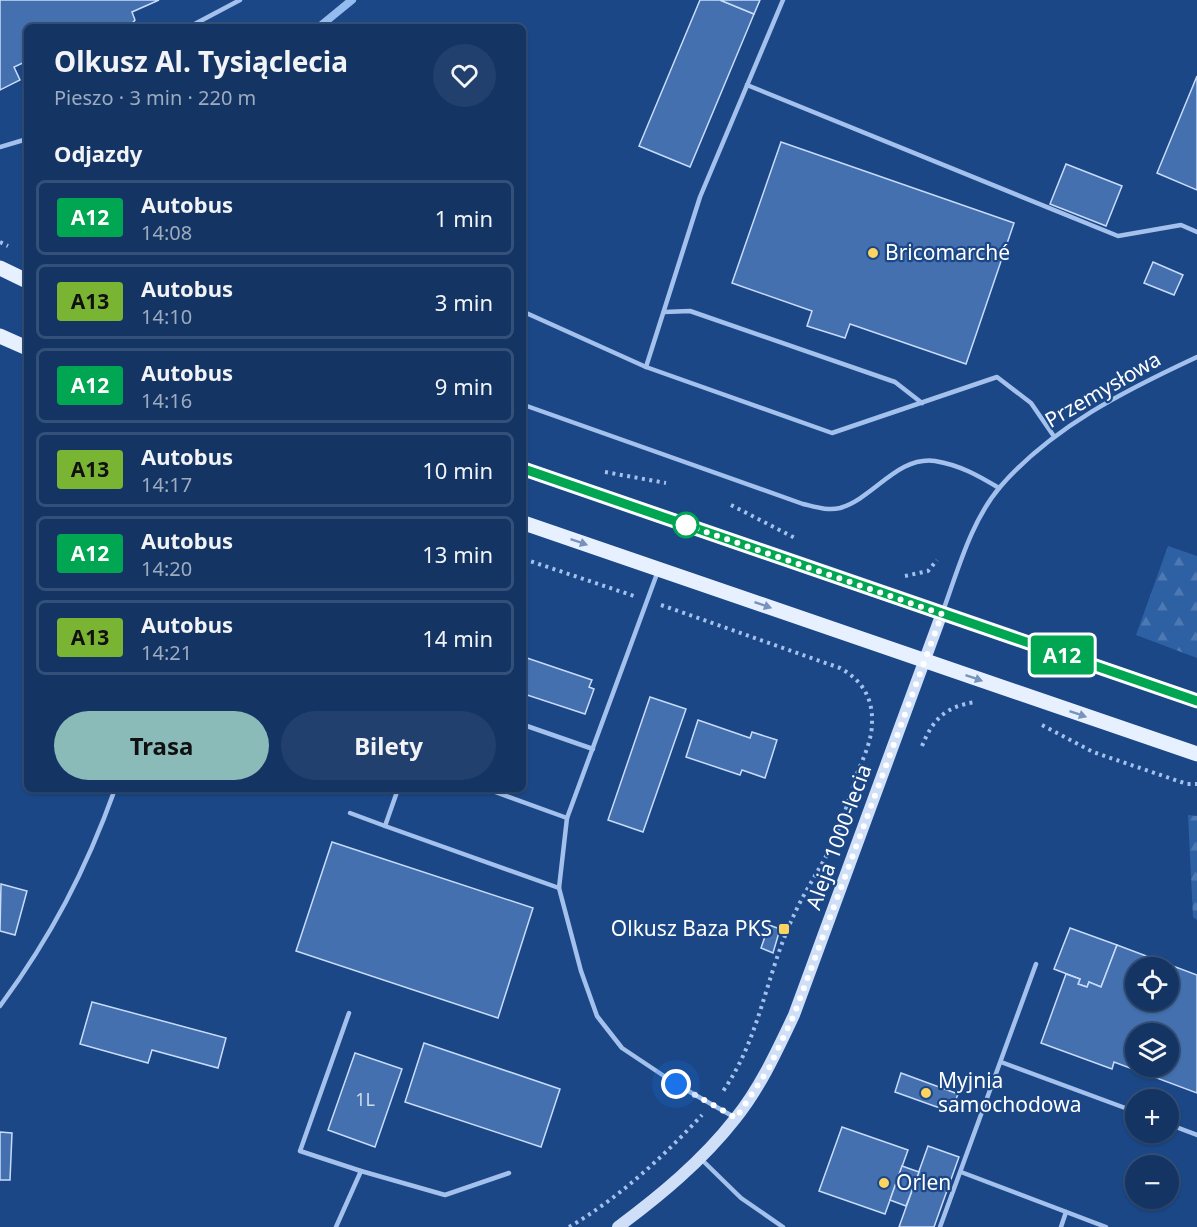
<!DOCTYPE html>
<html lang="pl">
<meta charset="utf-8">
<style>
body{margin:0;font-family:"Noto Sans",sans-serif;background:#21406d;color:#f1f3f6;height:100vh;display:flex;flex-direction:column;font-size:22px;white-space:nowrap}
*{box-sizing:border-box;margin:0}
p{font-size:20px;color:#9dabbf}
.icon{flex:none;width:33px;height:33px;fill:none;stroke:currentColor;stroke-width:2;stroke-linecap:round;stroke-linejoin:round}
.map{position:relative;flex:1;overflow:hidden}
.panel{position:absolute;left:24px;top:24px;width:502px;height:768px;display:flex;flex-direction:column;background:#143564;border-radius:9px;box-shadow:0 2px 4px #0004,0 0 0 2px #335078}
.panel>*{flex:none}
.badge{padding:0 12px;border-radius:4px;font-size:21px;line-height:39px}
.controls{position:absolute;left:1125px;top:957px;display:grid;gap:12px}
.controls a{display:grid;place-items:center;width:54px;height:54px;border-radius:50%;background:#143564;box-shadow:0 2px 4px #0004,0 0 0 2px #335078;font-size:30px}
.you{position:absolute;width:30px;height:30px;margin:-15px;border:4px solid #fff;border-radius:50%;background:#1a73e8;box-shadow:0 0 0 9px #1a73e833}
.map>.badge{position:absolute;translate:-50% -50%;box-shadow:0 0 0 3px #fff}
h2{padding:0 30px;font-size:22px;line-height:54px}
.round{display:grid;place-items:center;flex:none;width:63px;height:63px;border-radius:32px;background:#21406d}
.overview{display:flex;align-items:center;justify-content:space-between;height:102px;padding:0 30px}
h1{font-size:28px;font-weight:700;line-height:45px}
.primary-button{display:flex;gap:12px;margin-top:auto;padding:12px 30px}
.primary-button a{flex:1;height:69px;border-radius:36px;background:#8bbbb9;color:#111;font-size:24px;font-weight:700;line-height:69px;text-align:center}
.primary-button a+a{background:#21406d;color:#f1f3f6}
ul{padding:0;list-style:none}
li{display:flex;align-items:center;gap:18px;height:75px;margin:0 12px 9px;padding:0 18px;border:3px solid #335078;border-radius:9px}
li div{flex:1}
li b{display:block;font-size:22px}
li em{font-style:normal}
li .badge{min-width:66px;font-weight:700;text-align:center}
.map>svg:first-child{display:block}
.forest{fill:url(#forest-firs)}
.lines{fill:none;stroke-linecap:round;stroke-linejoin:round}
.stream{stroke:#95bcee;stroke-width:8}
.building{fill:#4470af;stroke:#c8dcf9;stroke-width:1.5;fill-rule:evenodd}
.path{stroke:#a3c1ec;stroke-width:4;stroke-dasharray:3 4.5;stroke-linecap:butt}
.lane{stroke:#a3c1ec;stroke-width:4.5}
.secondary{stroke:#cfdff8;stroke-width:12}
.primary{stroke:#e7f0ff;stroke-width:15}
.oneway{fill:#7793bc}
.line-casing{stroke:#fff;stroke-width:14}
.line{stroke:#00a651;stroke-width:9}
.walk{stroke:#fff;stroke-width:6;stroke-dasharray:0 10.8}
.poi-dot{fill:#fdd45f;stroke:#1b4786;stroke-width:2}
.stop-dot{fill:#fff;stroke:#00a651;stroke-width:3}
.labels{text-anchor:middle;stroke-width:4.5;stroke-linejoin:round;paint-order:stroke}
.number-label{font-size:18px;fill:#d0dbeb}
.poi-label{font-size:21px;fill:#fff;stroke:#1b4786;text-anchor:start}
.street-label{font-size:21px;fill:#fff;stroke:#1b4786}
</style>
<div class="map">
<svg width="1197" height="1227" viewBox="0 0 1197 1227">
<defs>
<pattern id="forest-firs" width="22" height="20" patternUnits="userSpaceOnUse" patternTransform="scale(1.5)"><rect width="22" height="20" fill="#2e60a4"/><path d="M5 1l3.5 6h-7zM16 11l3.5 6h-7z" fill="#4d78b2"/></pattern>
</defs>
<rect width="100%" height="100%" fill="#1b4786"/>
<g class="forest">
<polygon points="1168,546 1197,556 1197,658 1136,635"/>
<polygon points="1188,815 1197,816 1197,920 1193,917"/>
</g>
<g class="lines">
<polyline class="stream" points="319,27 352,0"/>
</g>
<g class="building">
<polygon points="0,0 159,0 132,12 135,20 129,27 27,27 27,61 14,67 20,80 0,90"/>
<polygon points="700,0 720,0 754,14 690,167 639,146"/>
<polygon points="720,0 760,0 754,14"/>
<polygon points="1197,76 1197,190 1157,173"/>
<polygon points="781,142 1014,223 966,364 850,324 845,338 807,326 812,311 732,283"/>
<polygon points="1066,164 1122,186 1106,226 1050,204"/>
<polygon points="1153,262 1183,275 1174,295 1144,283"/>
<polygon points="524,657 592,680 589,687 594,689 585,714 524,694"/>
<polygon points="650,697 686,709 643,832 608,820"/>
<polygon points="698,720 750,738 752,732 777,740 765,778 742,770 740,775 686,757"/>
<polygon points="332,842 533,908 498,1018 296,951"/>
<polygon points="1,884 27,891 15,935 0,931"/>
<polygon points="769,925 780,929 773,953 761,948"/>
<polygon points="1070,928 1117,945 1101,987 1089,982 1087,987 1078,984 1080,979 1054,969"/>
<path d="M1117,945L1197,975V1093L1114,1062L1112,1069L1041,1043L1066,974L1080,979L1078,984L1087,987L1089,982L1101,987ZM1136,968H1168V1000H1136ZM1136,1034H1168V1066H1136Z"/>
<polygon points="92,1002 226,1038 218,1068 152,1050 148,1063 80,1044"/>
<polygon points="424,1043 560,1089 541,1147 405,1102"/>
<polygon points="355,1053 402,1069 375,1147 328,1130"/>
<polygon points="901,1073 958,1094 951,1112 895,1092"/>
<polygon points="842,1127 908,1150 885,1214 819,1191"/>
<polygon points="0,1132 12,1133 10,1180 0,1180"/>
<polygon points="928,1146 959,1157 934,1227 899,1227"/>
<polygon points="902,1166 919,1172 906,1206 890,1200"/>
</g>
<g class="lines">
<g class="path">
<polyline points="0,242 8,246"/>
<polyline points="605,472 666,483"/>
<polyline points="731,505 797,539"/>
<polyline points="524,559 634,596"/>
<polyline points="905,576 928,571 937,560"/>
<path d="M661,605L840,668C862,680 873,698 872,723C872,739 864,757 858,771C850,795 843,821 832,845C820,869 804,892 793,917C765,977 760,1040 721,1094"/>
<polyline points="1042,725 1093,752 1187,784 1197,784"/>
<path d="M922,746C933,719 946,706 976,702"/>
<path d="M569,1227C619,1198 663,1157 702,1115"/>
</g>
<g class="lane">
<polyline points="783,0 700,197 646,367 832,433 997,377 1031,403 1053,435"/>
<polyline points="189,27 240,0"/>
<polyline points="747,85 1118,236 1181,225 1197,232"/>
<polyline points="0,147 27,139"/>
<polyline points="524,312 646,367"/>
<polyline points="664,312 690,311 895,382 922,403"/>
<path d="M524,405L803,504C816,507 828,511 840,508C874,498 897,456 935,461C960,465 979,476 999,488"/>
<polyline points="658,571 567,818 559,888 581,971 597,1016 622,1048 676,1084 734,1117"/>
<path d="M943,611C958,570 971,521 1000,487C1052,427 1126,390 1197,357"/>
<polyline points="524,725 593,749"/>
<polyline points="398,789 385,826 559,888"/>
<polyline points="487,789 567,818"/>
<polyline points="350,813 385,826"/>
<path d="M0,1006C51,937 86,870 115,789"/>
<polyline points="1001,1062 1136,1112"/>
<polyline points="1168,1124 1197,1135"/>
<polyline points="700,1158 741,1198 783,1227"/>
<polyline points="361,1171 445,1195 509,1173"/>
<polyline points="961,1172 1106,1227"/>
<polyline points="336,1227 361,1171 300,1151 349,1013"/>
<polyline points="940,1227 1036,964"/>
<polyline points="1061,1227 1066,1212"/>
</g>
<path class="secondary" d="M618,1227C661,1195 702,1161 735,1119C760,1088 777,1051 794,1015L942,613"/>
<g class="primary">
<polyline points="0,268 27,281"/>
<polyline points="0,336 27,348"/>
<polyline points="524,469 1197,701"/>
<polyline points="524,523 1197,754"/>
</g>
</g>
<defs><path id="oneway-solid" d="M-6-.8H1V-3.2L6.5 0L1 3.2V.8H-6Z" transform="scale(1.5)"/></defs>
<g class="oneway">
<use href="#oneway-solid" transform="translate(579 542) rotate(19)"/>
<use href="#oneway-solid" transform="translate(763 605) rotate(19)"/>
<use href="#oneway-solid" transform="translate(974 678) rotate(19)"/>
<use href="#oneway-solid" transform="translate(1078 714) rotate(19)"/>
</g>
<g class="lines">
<g class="line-casing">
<polyline id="line" points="524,469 1197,701"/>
</g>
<use href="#line" class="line"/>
<polyline class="walk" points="676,1084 736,1118 769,1068 794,1015 942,614 686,525"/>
</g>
<g class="poi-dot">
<circle cx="873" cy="253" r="6"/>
<rect x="778" y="923" width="12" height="12" rx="3"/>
<circle cx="926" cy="1093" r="6"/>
<circle cx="884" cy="1183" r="6"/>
</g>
<circle class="stop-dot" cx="686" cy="525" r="12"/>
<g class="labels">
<g class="number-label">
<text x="365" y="1106">1L</text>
</g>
<g class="poi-label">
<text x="885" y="260">Bricomarché</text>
<text x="772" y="936" text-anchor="end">Olkusz Baza PKS</text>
<text x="938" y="1088">Myjnia<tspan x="938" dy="24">samochodowa</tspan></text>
<text x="896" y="1190">Orlen</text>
</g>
<g class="street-label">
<text transform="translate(1103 390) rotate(-30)" y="7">Przemysłowa</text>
<text transform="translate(839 837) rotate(-70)" y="7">Aleja 1000-lecia</text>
</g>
</g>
</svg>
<div class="controls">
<a><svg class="icon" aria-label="locate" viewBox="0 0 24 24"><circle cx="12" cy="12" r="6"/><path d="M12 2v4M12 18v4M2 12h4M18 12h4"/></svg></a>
<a><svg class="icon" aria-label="layers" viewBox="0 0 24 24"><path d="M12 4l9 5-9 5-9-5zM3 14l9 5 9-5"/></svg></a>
<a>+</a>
<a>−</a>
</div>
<div class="you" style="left:676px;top:1084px"></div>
<b class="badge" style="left:1062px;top:655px;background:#00a651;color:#fff">A12</b>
<section class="panel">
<div class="overview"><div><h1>Olkusz Al. Tysiąclecia</h1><p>Pieszo · 3 min · 220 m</p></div><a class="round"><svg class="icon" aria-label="heart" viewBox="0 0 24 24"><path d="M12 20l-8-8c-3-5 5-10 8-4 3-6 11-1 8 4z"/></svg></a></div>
<h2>Odjazdy</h2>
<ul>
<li><span class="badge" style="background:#00a651;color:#fff">A12</span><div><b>Autobus</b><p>14:08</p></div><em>1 min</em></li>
<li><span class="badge" style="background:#7ab433;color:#111">A13</span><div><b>Autobus</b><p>14:10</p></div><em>3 min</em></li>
<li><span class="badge" style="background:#00a651;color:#fff">A12</span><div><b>Autobus</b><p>14:16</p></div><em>9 min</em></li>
<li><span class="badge" style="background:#7ab433;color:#111">A13</span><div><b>Autobus</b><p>14:17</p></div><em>10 min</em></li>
<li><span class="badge" style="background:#00a651;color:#fff">A12</span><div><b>Autobus</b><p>14:20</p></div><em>13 min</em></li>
<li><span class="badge" style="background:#7ab433;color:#111">A13</span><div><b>Autobus</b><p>14:21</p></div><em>14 min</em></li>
</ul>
<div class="primary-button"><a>Trasa</a><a>Bilety</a></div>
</section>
</div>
